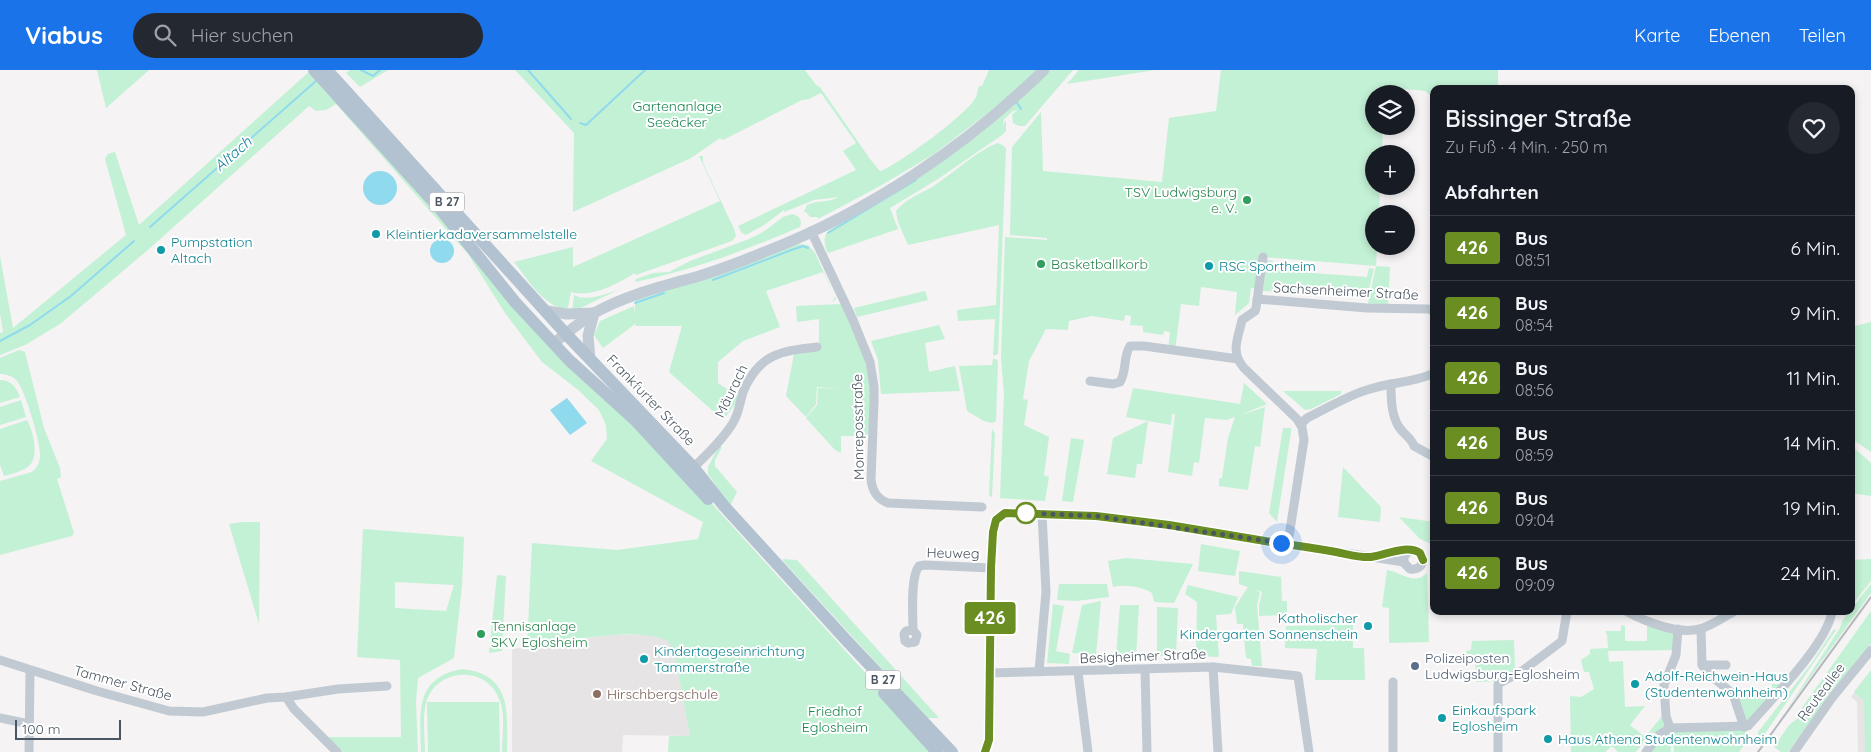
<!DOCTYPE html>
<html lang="de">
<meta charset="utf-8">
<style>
body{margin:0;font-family:Quicksand,sans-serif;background:#242831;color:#f1f3f6;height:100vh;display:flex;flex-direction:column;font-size:19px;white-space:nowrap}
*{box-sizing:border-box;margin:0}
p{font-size:16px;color:#9ea1a6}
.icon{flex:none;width:28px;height:28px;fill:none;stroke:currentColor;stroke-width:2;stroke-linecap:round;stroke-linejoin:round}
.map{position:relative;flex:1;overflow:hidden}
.sheet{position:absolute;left:1430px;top:15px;width:425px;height:530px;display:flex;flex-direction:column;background:#171b24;border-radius:10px;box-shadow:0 2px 8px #0003}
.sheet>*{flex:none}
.badge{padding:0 10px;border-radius:4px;font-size:18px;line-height:32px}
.fabs{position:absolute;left:1365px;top:15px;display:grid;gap:10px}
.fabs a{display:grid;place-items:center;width:50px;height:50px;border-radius:50%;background:#171b24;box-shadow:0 2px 8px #0003;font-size:25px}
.scale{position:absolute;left:15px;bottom:12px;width:106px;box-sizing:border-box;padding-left:5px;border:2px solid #4a5661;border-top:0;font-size:14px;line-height:18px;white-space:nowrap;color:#4a5661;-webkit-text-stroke:4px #fff;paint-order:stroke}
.you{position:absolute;width:25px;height:25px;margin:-12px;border:4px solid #fff;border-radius:50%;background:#1a73e8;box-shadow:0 0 0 8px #1a73e833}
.map>.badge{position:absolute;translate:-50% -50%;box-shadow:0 0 0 2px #fff}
h2{padding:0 15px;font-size:19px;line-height:45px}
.round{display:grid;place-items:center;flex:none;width:52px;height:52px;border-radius:26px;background:#242831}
.head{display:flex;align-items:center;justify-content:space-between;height:85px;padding:0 15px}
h1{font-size:24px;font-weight:600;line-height:38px}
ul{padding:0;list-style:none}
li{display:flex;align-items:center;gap:15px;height:65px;padding:0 15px;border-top:1px solid #363941}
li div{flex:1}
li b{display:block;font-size:19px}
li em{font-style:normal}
li .badge{min-width:55px;font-weight:700;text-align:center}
header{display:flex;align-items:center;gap:30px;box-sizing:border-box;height:70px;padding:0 25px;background:#1a73e8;color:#fff}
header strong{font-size:24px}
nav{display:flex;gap:28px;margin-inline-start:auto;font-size:18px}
.search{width:350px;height:45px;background:#242831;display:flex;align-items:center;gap:12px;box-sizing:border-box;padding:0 18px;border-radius:28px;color:#9ea1a6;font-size:19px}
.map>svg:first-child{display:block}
.education{fill:#e6e4e5}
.green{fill:#c3f1d5;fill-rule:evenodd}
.water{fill:#90daee}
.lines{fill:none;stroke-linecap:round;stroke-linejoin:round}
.stream{stroke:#90daee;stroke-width:2}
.minor{stroke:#c1cad2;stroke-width:9}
.secondary{stroke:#c1cbd6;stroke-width:11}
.primary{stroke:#b3c2d1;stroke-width:12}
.rail{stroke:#b5b8bd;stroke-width:2}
.line-casing{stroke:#fff;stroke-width:11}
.line{stroke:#6b8e23;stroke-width:8}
.walk{stroke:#4a5661;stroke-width:5;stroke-dasharray:0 9}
.leisure-dot{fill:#2e9e5b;stroke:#fff;stroke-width:2}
.culture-dot{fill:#0f9aa8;stroke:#fff;stroke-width:2}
.stop-dot{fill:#fff;stroke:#6b8e23;stroke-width:2.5}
.service-dot{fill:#5c6f8a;stroke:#fff;stroke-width:2}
.education-dot{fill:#8d6e63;stroke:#fff;stroke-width:2}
.labels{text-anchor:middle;stroke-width:4;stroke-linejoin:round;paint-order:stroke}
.shield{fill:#fff;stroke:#808990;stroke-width:1}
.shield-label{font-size:12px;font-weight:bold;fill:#4a5661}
.park-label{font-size:14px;fill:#17864f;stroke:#fff}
.leisure-label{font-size:14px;fill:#27864d;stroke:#fff;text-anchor:start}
.culture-label{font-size:14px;fill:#0d838f;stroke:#fff;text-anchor:start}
.street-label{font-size:14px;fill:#4a5661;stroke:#fff}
.service-label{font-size:14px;fill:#4e5e75;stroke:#fff;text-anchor:start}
.education-label{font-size:14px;fill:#785e54;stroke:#fff;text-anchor:start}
.water-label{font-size:15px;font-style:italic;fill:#0c7c9b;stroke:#fff}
</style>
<header>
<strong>Viabus</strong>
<div class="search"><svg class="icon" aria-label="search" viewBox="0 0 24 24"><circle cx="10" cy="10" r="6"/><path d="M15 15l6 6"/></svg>Hier suchen</div>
<nav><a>Karte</a><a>Ebenen</a><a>Teilen</a></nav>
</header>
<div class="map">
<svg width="1871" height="682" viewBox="0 0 1871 682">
<rect width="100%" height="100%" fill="#f5f3f3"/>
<g class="education">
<polygon points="610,565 653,565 667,570 674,582 690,666 623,665 622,682 512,682 512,579"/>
<polygon points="1871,600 1871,682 1858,682 1857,632 1851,627"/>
</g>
<g class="green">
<polygon points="97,0 149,0 106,38"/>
<path d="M311,0L476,184L686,405L937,682H668L669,666H690L674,582L667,570C628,556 567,572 527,577L532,473L617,480L698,469L703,452L591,391L607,369L606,355L599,340L577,319L542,292L505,243L468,184L336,34L326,40L316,41L309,36L149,179L60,254L25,275L0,285V263L3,262L0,243V186L13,258L126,165L105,89L108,84L115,82L139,155Z"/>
<polygon points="350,0 388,0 360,17 346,3"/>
<path d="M515,0H805L816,15L820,17L870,89L879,100L881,101C900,93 968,44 976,27C977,24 978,19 979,16H982L989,0H1044L934,84L880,116L818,149L817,147H810L806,142H804L807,135C817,130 830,133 838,127L814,130L784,142V140L764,155L746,165L742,163L738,156L856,100L843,81L856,73L821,23L809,29L802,30L723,70L720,68L717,70L691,88L573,142L574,63Z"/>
<path d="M1050,0H1073L1025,56H1019L1013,53L1012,45L1017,40L1013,41L1004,49L1003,55L1006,50V61L1002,65L938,109L890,138L898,159L828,183C824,176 823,166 828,161L1034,16Z"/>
<polygon points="1079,0 1155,0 1067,14"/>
<polygon points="1221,0 1498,0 1498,19 1434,19 1434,28 1425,21 1386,17 1386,24 1374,24 1374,56 1383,56 1382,84 1374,84 1374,116 1380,116 1379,144 1374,144 1374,176 1377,176 1376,196 1390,197 1388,238 1367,238 1376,196 1264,187 1259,219 1251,218 1249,233 1235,245 1237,222 1201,217 1199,236 1181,234 1175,281 1168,280 1170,262 1164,261 1163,265 1143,262 1143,256 1130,255 1131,246 1125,245 1124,251 1092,246 1069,251 1068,260 1046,259 1029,291 1023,329 1028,330 1024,355 1049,367 1044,405 1049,407 1045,431 1000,428 1004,324 1001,288 1005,167 1047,170 1047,165 1047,168 1010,165 1012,77 1041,42 1043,101 1162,112 1169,48 1216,41"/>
<path d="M998,73L1004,76L1006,79L998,284L993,286L995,249L958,251L957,240L996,235L999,155L908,175L898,152L896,141C905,129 923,123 935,115C952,104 981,78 998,73Z"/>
<path d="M699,86H703V93L734,159L736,166L732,171L636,205L635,203C617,214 592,228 571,222L568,238C545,240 527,208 514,192L573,177V197L720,131Z"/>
<path d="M793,144L799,147L801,152L800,157C746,180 693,200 635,212L636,209L653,203L669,202L690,191L749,169L763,162L783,147Z"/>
<polygon points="799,174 808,175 815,183 836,229 832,232 835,227 823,202 766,221 780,257 743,271 718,292 718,313 740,328 723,350 669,302 682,256 636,256 635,254 603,278 594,265 600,251 634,236 635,244 635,230 753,192"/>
<polygon points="1267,190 1273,191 1273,200 1367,207 1369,198 1374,199 1367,227 1263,221"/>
<path d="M618,220L572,242L574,225C587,232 605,224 618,220Z"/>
<polygon points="925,221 928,230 857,247 854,238"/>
<polygon points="842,234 863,281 870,317 872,347 867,366 841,366 841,383 835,380 806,348 817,335 818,318 841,319 850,333 841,319 817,317 816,334 806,347 786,326 794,284 819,280 819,249 797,252 796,236"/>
<polygon points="1871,252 1871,382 1851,368 1851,257"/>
<polygon points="939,255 945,269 925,273 929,302 955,296 960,321 881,324 878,290 871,271"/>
<path d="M19,280L25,282L44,358L60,398L61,407L57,409L74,463L72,466L64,468L0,485V411L32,402C37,398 40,392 40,385C41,374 25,320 17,311C13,306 6,304 0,304V288Z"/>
<polygon points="993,289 996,289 998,291 996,351 992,353 984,351 967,341 959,296 992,295"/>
<path d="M0,310C11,310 16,317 20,327L0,333Z"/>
<polygon points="1244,313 1267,334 1238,346 1265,337 1260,377 1255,376 1248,420 1219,416 1219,409 1222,408 1228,368 1235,347 1227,350 1205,348 1199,393 1194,392 1192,406 1168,402 1175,344 1172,344 1171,355 1126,347 1133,318 1240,334"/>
<polygon points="1283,321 1341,321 1341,324 1311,339 1305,340"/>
<polygon points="21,330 26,347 0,355 0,337"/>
<path d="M27,350C33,360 39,385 30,395C24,401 12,404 4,406L0,395V359Z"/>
<polygon points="1148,351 1142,394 1137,394 1135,408 1107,404 1113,368"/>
<polygon points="1283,358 1291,358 1291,362 1277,452 1269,443"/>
<polygon points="992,359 995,364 992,427 989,425"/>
<polygon points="1071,368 1084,370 1073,432 1062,431"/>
<polygon points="1851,375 1871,393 1871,426 1851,423"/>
<polygon points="719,376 722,377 715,390 715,396 737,422 730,436 708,404 708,397"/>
<polygon points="1343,397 1381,437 1380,452 1338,447"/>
<polygon points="1399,447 1434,452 1434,475 1420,469"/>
<polygon points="242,452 260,452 259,554 229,454"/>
<path d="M363,459L464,467L462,516L454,588L418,608L416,632L418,682H337L321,667H401L400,590L357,587ZM395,512L454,515L446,541L395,538Z"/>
<polygon points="1201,474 1240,481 1235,506 1198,501"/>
<path d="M1126,488L1193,494L1174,533L1154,532L1152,523C1142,517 1125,514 1113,517L1108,491Z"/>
<polygon points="783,489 797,490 939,648 927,648 783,491"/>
<polygon points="1871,489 1871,511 1851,536 1851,490"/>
<path d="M1387,500C1401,502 1414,516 1427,503L1429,572L1389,573V538L1382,537Z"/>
<polygon points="1239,501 1281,507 1282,531 1287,531 1287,545 1259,546 1259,535 1262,522 1256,520 1260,523 1257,535 1262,596 1252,596 1251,589 1246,588 1243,554 1237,554 1235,537 1248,517 1239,514"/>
<polygon points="497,505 506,506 502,581 489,583"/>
<polygon points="1059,514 1107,514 1109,527 1076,531 1057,530"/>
<polygon points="1871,514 1871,523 1788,638 1840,558 1842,551"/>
<polygon points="1188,515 1238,527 1231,544 1216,545 1219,587 1196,586 1197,532 1185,524"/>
<polygon points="1101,531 1096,585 1072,583 1082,535"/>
<polygon points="1053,534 1064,536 1056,581 1070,584 1069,594 1047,593"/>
<polygon points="1120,535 1139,535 1136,587 1116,586"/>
<polygon points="1157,537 1178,538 1176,586 1157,586"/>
<polygon points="1871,541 1871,573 1830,625 1825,621 1822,624 1822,626 1796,646"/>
<polygon points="1353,555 1353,578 1364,578 1365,610 1315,610 1317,579 1285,578 1286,556"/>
<polygon points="1621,555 1625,556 1625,571 1647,571 1647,555 1678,559 1677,580 1608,581 1609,592 1623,591 1625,637 1645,636 1630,655 1645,667 1663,645 1670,658 1671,682 1646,682 1658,667 1652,662 1636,682 1618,682 1612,676 1605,682 1571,682 1570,626 1581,627 1594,619 1589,602 1584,602 1581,590 1590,584 1590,579 1608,578 1607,564 1605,561 1621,561"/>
<polygon points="1834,559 1836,560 1762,668 1758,666 1758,662 1811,594"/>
<polygon points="1514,570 1515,598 1498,611 1477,612 1475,592 1468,591 1466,581 1471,580 1472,571"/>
<path d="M463,599C513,605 507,644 507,682H502C502,665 506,644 499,629C488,598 444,597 429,625C421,641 425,665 425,682H421C420,643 414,607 463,599Z"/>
<polygon points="1871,600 1871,682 1865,682 1864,631 1854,622"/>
<polygon points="1772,614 1782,614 1747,653 1736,624 1772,623"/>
<polygon points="1826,626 1829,627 1788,682 1781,682 1774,677 1789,655"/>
<polygon points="427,632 499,632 500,682 428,682"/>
<polygon points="1673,660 1745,660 1751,666 1739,682 1674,682"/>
</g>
<g class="water">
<circle cx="380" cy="118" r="17"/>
<circle cx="442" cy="181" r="12"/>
<polygon points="567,328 587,353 570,365 550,340"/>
</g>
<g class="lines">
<g class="stream">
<polyline points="361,0 373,6 380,0"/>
<polyline points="528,0 571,49"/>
<polyline points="1016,31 1021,39"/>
<polyline points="580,53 586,55 645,0"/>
<polyline points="150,157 316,11"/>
<polyline points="828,163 916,110"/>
<polyline points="713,210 794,179 803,176 808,178"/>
<polyline points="635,233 664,223"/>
<polyline points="0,271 30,255 71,226 134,171"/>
</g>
<g class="minor">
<path d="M811,161L853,250L870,292L874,317V332L871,409C872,421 877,429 888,433L982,437"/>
<path d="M1263,187L1256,238L1255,241L1242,250C1238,269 1230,282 1244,298L1297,349L1302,357L1304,370L1288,473"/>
<polyline points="1257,229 1367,238 1428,239 1434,241"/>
<path d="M1090,311L1113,314L1120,312C1127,301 1123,286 1130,276H1144L1238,289"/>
<path d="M1391,314C1391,328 1391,345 1399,357C1404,365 1411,367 1414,376L1434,387"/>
<path d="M1301,354L1307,348C1328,338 1348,325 1370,319C1391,312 1414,313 1434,303"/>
<path d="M690,401C703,388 725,368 734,351C739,342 740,332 743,322C759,284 780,281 817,277"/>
<path d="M1374,486C1387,483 1419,472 1423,490C1422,497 1417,500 1410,499L1404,493V486L1410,481"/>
<path d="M1626,541C1646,552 1680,566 1703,558C1714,554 1724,547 1735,541"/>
<polyline points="1701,559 1702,595 1709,604 1733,624 1744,657"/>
<path d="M913,560L906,561L904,564L905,571L908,573L915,572L917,565L913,560C913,546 910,507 919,496L925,495L991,498"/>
<polyline points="0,590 97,621 169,641 203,642 267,628 286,627 338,619 387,616"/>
<polyline points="1702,595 1726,595"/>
<polyline points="1213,597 1218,682"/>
<polyline points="1145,600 1147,682"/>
<polyline points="1039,601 1046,522 1042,444"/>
<polyline points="1078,602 1088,682"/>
<polyline points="989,603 1213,597 1298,606 1309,682"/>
<polyline points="1393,612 1393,682"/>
<polyline points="286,627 294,639 337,682"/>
<polyline points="0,648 29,654"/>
<polyline points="1670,658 1666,646 1664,615 1676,585 1678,559"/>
<polyline points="29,682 30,601"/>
<polyline points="985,682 989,670 991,498 993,462 996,450 1005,443 1096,446 1131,450 1404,492"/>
<polyline points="1498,682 1498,614 1522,601 1562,571 1567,541"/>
<path d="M1646,682L1659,665L1670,658L1748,656C1770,631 1828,573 1832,541"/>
<polyline points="1794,682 1832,628 1871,580"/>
</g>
<g class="secondary">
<polyline points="547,241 567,244 594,243"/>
<path d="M554,273C567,263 581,251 596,242C629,224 664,216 699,206C722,199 745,190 767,181C870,141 965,77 1044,0"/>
<polyline points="590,289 588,266 594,243"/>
</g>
<g class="primary">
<polyline points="314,0 441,140 515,232 569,290 635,350 708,429"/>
<polyline points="327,0 566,264 694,398 724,436 847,571 952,682"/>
<polyline points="884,623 937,682"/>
</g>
<polyline class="rail" points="1758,682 1871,527"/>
</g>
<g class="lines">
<g class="line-casing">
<path id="line" d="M985,682L989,670L991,498L993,462L996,450L1005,443L1096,446L1169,455L1271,472C1293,475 1314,478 1336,482C1347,484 1360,488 1371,487C1386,485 1407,474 1420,483L1423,490"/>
</g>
<use href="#line" class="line"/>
<polyline class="walk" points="1026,443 1096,446 1281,473"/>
</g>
<g class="leisure-dot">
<circle cx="1247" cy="130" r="5"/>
<circle cx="1041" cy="194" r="5"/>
<circle cx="481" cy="564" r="5"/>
</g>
<g class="culture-dot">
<circle cx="376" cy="164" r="5"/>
<circle cx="161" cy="180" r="5"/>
<circle cx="1209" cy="196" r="5"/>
<circle cx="1368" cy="556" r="5"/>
<circle cx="644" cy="589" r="5"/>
<circle cx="1635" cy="614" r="5"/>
<circle cx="1442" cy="648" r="5"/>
<circle cx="1548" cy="669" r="5"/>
</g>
<circle class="stop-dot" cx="1026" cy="443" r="10"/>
<circle class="service-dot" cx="1415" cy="596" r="5"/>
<circle class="education-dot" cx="597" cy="624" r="5"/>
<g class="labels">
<g class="shield">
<rect x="429.5" y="122.5" width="35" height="19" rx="4"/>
<rect x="865.5" y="600.5" width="35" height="19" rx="4"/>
</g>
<g class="shield-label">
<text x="447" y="136">B 27</text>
<text x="883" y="614">B 27</text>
</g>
<g class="park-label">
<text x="677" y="41">Gartenanlage<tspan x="677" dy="16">Seeäcker</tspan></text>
<text x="835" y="646">Friedhof<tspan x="835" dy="16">Eglosheim</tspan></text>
</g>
<g class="leisure-label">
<text x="1237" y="127" text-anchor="end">TSV Ludwigsburg<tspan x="1237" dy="16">e. V.</tspan></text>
<text x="1051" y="199">Basketballkorb</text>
<text x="491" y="561">Tennisanlage<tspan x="491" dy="16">SKV Eglosheim</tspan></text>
</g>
<g class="culture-label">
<text x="386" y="169">Kleintierkadaversammelstelle</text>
<text x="171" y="177">Pumpstation<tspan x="171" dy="16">Altach</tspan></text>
<text x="1219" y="201">RSC Sportheim</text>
<text x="1358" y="553" text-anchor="end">Katholischer<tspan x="1358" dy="16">Kindergarten Sonnenschein</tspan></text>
<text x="654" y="586">Kindertageseinrichtung<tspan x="654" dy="16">Tammerstraße</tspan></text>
<text x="1645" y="611">Adolf-Reichwein-Haus<tspan x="1645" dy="16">(Studentenwohnheim)</tspan></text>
<text x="1452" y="645">Einkaufspark<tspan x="1452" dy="16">Eglosheim</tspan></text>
<text x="1558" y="674">Haus Athena Studentenwohnheim</text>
</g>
<g class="street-label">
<text transform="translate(1346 221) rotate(3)" y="5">Sachsenheimer Straße</text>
<text transform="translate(731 321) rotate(-64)" y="5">Mäurach</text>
<text transform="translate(651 330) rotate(46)" y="5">Frankfurter Straße</text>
<text transform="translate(858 357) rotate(-91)" y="5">Monreposstraße</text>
<text transform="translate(953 483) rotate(1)" y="5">Heuweg</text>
<text transform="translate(1143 586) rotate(-2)" y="5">Besigheimer Straße</text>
<text transform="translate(123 613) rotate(15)" y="5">Tammer Straße</text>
<text transform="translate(1821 622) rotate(-53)" y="5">Reuteallee</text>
</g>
<g class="service-label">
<text x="1425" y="593">Polizeiposten<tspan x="1425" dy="16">Ludwigsburg-Eglosheim</tspan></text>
</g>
<g class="education-label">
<text x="607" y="629">Hirschbergschule</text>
</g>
<g class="water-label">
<text transform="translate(233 84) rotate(-41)" y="5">Altach</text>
</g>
</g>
</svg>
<div class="fabs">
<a><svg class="icon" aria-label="layers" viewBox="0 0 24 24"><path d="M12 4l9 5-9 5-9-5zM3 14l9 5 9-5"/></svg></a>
<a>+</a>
<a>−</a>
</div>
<div class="scale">100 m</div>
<div class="you" style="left:1281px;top:473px"></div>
<b class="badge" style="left:990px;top:548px;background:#6b8e23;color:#fff">426</b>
<section class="sheet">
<div class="head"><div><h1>Bissinger Straße</h1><p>Zu Fuß · 4 Min. · 250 m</p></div><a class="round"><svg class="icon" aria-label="heart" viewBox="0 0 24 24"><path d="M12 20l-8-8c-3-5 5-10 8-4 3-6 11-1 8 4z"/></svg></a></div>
<h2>Abfahrten</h2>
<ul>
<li><span class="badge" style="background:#6b8e23;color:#fff">426</span><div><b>Bus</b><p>08:51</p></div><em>6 Min.</em></li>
<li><span class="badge" style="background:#6b8e23;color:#fff">426</span><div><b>Bus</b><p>08:54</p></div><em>9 Min.</em></li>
<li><span class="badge" style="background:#6b8e23;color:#fff">426</span><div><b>Bus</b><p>08:56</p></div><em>11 Min.</em></li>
<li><span class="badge" style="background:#6b8e23;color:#fff">426</span><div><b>Bus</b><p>08:59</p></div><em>14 Min.</em></li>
<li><span class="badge" style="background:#6b8e23;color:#fff">426</span><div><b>Bus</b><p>09:04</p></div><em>19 Min.</em></li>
<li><span class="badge" style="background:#6b8e23;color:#fff">426</span><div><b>Bus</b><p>09:09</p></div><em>24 Min.</em></li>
</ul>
</section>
</div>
